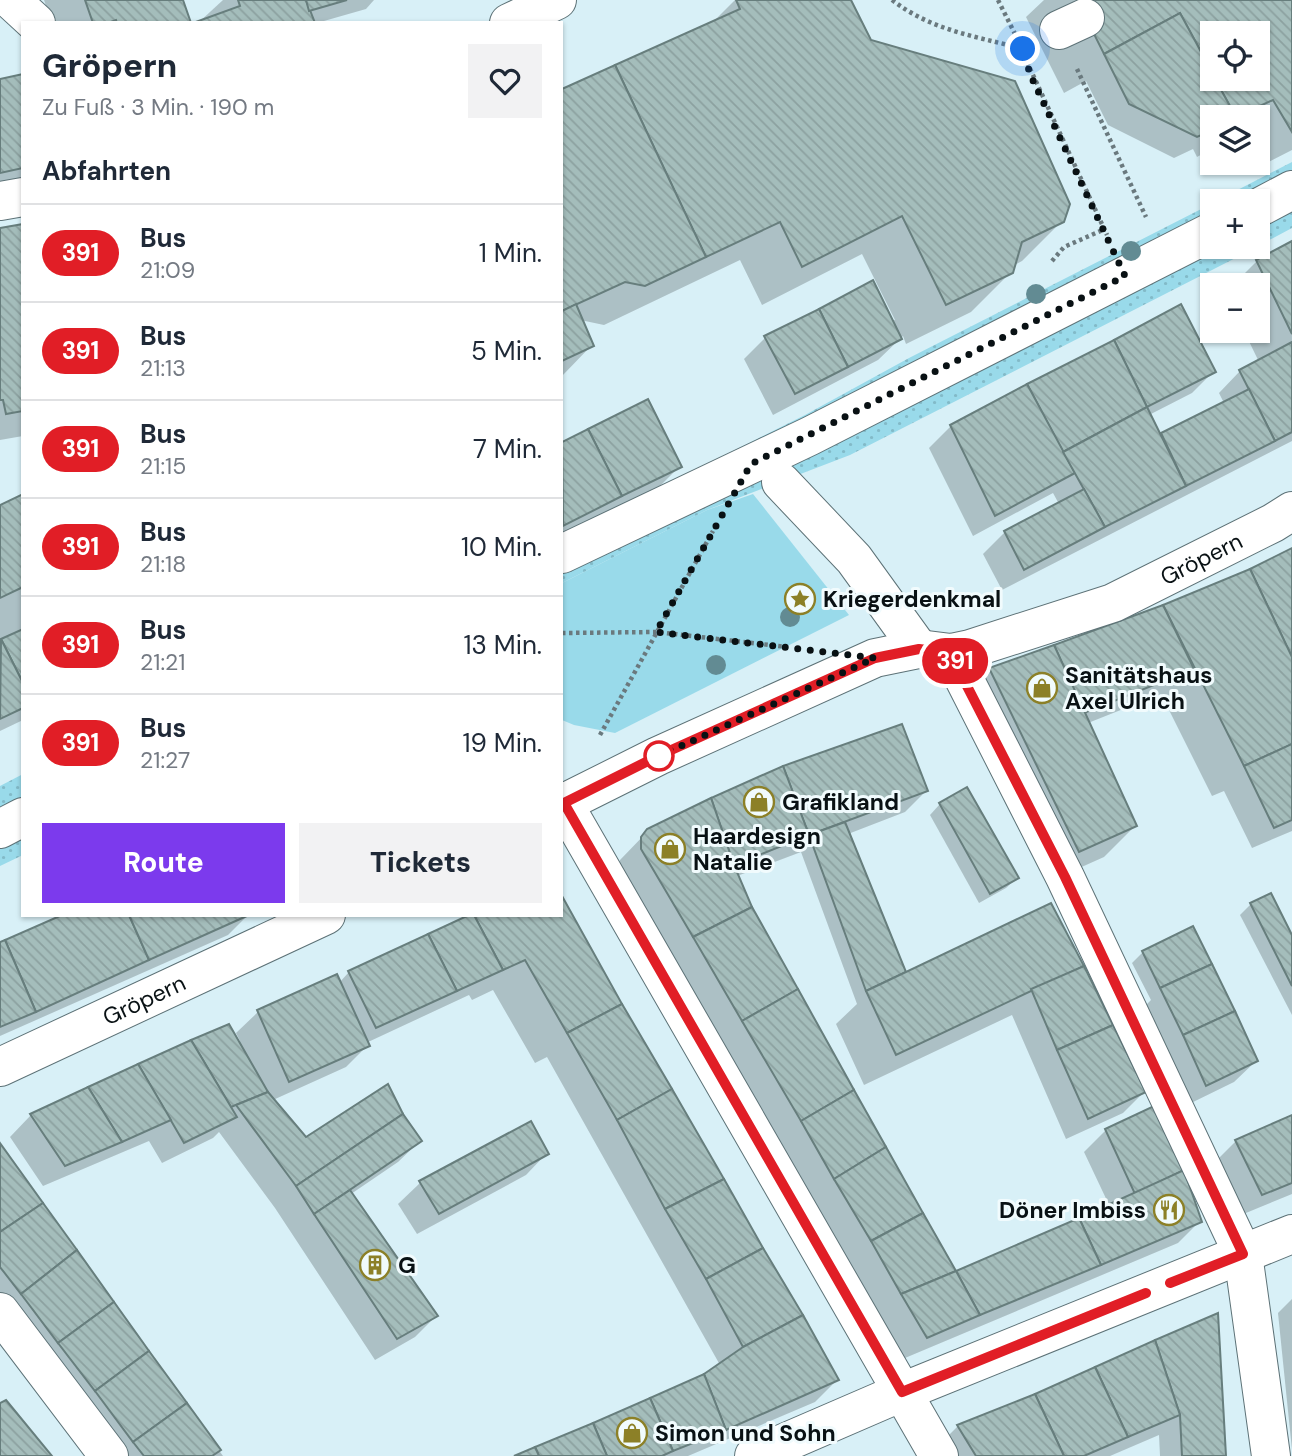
<!DOCTYPE html>
<html lang="de">
<meta charset="utf-8">
<style>
body{margin:0;font-family:"DM Sans",sans-serif;background:#f2f2f3;color:#1f2937;height:100vh;display:flex;flex-direction:column;font-size:26px;white-space:nowrap}
*{box-sizing:border-box;margin:0}
p{font-size:23px;color:#747a83}
.icon{flex:none;width:38px;height:38px;fill:none;stroke:currentColor;stroke-width:2;stroke-linecap:round;stroke-linejoin:round}
.map{position:relative;flex:1;overflow:hidden}
.drawer{position:absolute;left:21px;top:21px;width:542px;height:896px;display:flex;flex-direction:column;background:#fff;border-radius:0px;box-shadow:0 2px 5px #0004}
.drawer>*{flex:none}
.badge{padding:0 14px;border-radius:23px;font-size:24px;line-height:46px}
.tools{position:absolute;left:1200px;top:21px;display:grid;gap:14px}
.tools a{display:grid;place-items:center;width:70px;height:70px;border-radius:0px;background:#fff;box-shadow:0 2px 5px #0004;font-size:35px}
.you{position:absolute;width:35px;height:35px;margin:-18px;border:5px solid #fff;border-radius:50%;background:#1a73e8;box-shadow:0 0 0 10px #1a73e833}
.map>.badge{position:absolute;translate:-50% -50%;box-shadow:0 0 0 4px #fff}
h2{padding:0 21px;font-size:26px;line-height:63px}
.round{display:grid;place-items:center;flex:none;width:74px;height:74px;border-radius:0px;background:#f2f2f3}
.headline{display:flex;align-items:center;justify-content:space-between;height:119px;padding:0 21px}
h1{font-size:33px;font-weight:800;line-height:52px}
.action{display:flex;gap:14px;margin-top:auto;padding:14px 21px}
.action a{flex:1;height:80px;border-radius:0px;background:#7c3aed;color:#fff;font-size:28px;font-weight:800;line-height:80px;text-align:center}
.action a+a{background:#f2f2f3;color:#1f2937}
ul{padding:0;list-style:none}
li{display:flex;align-items:center;gap:21px;height:98px;padding:0 21px;border-top:2px solid #e0e1e3}
li div{flex:1}
li b{display:block;font-size:26px}
li em{font-style:normal}
li .badge{min-width:77px;font-weight:700;text-align:center}
.map>svg:first-child{display:block}
.grass{fill:#99daea}
.park{fill:url(#park-dots)}
.shadow{fill:#0003;fill-rule:evenodd}
.building{fill:url(#building-back-hatch);stroke:#677e7d;stroke-width:2}
.lines{fill:none;stroke-linecap:round;stroke-linejoin:round}
.minor-casing{stroke:#5d7277;stroke-width:40}
.major-casing{stroke:#5d7277;stroke-width:40}
.path{stroke:#6a797e;stroke-width:4.5;stroke-dasharray:3.5 3.5;stroke-linecap:butt}
.minor{stroke:#fff;stroke-width:38}
.major{stroke:#fff;stroke-width:38}
.tree{fill:#628b93}
.line-casing{stroke:#fff;stroke-width:16}
.line{stroke:#e11e26;stroke-width:10}
.walk{stroke:#091114;stroke-width:7;stroke-dasharray:0 12.6}
.stop-dot{fill:#fff;stroke:#e11e26;stroke-width:3.5}
.labels{text-anchor:middle;stroke-width:6;stroke-linejoin:round;paint-order:stroke}
.street-label{font-size:23px;fill:#091114;stroke:#f1fbfd}
.poi-label{font-size:23px;font-weight:bold;fill:#091114;stroke:#f1fbfd;text-anchor:start}
</style>
<div class="map">
<svg width="1292" height="1456" viewBox="0 0 1292 1456">
<defs>
<pattern id="park-dots" width="8" height="8" patternUnits="userSpaceOnUse" patternTransform="scale(1.75)"><rect width="8" height="8" fill="#99daea"/><path d="M2 2h.1M6 6h.1" fill="none" stroke="#82bac8" stroke-width="1.8" stroke-linecap="round"/></pattern>
<pattern id="building-back-hatch" width="6" height="6" patternUnits="userSpaceOnUse" patternTransform="scale(1.75)"><rect width="6" height="6" fill="#a4bdbb"/><path d="M-1 5l2 2M0 0l6 6M5-1l2 2" fill="none" stroke="#8ca1a0"/></pattern>
</defs>
<rect width="100%" height="100%" fill="#d8f0f7"/>
<polygon class="grass" points="753,494 849,615 615,733 574,725 562,720 562,583 707,510"/>
<g class="park">
<polygon points="1292,162 1292,228 1258,246 1258,201 1216,201"/>
<polygon points="1213,203 1213,247 1257,247 850,455 707,510 562,583 562,537 805,415 909,358"/>
<polygon points="23,774 23,855 0,866 0,786"/>
</g>
<g class="shadow">
<polygon points="44,0 181,0 189,23 52,23"/>
<polygon points="223,0 374,0 366,9 317,23 198,23"/>
<polygon points="735,0 849,0 869,41 1062,221 1022,261 1013,266 1011,272 971,312 906,344 903,336 878,360 773,415 744,359 765,338 895,320 862,254 762,305 740,260 604,325 585,321 582,322 591,346 562,376 562,92 711,24"/>
<path d="M1044,0H1292V150L1251,171L1247,163H1258V117H1213V148L1197,157L1193,149L1174,158L1108,125L1086,81L1064,93L1026,17ZM1213,33H1258V79H1213Z"/>
<polygon points="23,75 23,183 0,188 0,81"/>
<polygon points="23,226 23,436 0,440 0,230"/>
<polygon points="1292,243 1292,441 1002,590 983,554 1005,532 1059,504 1053,493 973,536 929,448 951,426 1214,371 1192,393 1149,415 1160,436 1224,403 1219,393 1240,371 1259,362 1244,331 1258,331 1258,285 1233,285 1257,261"/>
<polygon points="647,402 680,466 658,488 562,536 562,444"/>
<polygon points="23,496 23,720 0,731 0,507"/>
<polygon points="1292,550 1292,831 1252,848 1224,791 1212,796 1161,694 1088,723 1135,826 1104,857 1048,882 959,701 990,670 1164,606 1251,571"/>
<polygon points="926,791 905,812 848,834 899,977 1050,906 1144,1092 1123,1113 1066,1139 1012,1015 864,1085 836,1024 857,1004 801,852 737,876 751,908 955,1273 1110,1207 1084,1152 1106,1130 1200,1221 1178,1243 905,1358 620,871 620,860 648,831"/>
<polygon points="940,804 1017,878 1006,888 979,903 930,815"/>
<polygon points="562,900 837,1380 815,1402 688,1456 515,1456 705,1375 720,1365 547,1057 535,1063 493,990 472,1000 469,995 366,1043 368,1045 346,1067 273,1100 306,1139 401,1115 420,1141 398,1162 351,1194 436,1316 415,1337 375,1360 275,1208 219,1132 213,1138 162,1163 149,1141 43,1186 10,1137 31,1115 237,1042 240,1041 236,1033 258,1012 336,976 339,983 349,972 562,915"/>
<polygon points="1251,904 1292,939 1292,1015 1240,915"/>
<polygon points="248,915 228,935 0,1036 0,943"/>
<polygon points="1143,952 1256,1061 1234,1082 1185,1106 1140,1011 1151,1000 1132,963"/>
<polygon points="1292,1117 1292,1194 1241,1215 1214,1163 1236,1141"/>
<polygon points="530,1123 547,1153 526,1175 417,1234 398,1204 420,1183"/>
<polygon points="0,1146 223,1456 106,1456 0,1316"/>
<polygon points="1292,1299 1292,1450 1278,1313"/>
<polygon points="1216,1316 1224,1456 1160,1456 1159,1435 1110,1456 942,1456 936,1448 958,1426 1036,1395"/>
</g>
<g class="building">
<polygon points="85,0 183,0 191,23 117,23 116,20 108,23 93,23"/>
<polygon points="238,0 306,0 315,23 193,23 240,6"/>
<polygon points="306,0 347,0 309,11"/>
<polygon points="736,0 851,0 871,40 1015,81 1070,204 1064,222 1022,242 1013,273 946,305 902,216 802,267 780,222 706,257 615,65 740,9"/>
<polygon points="1077,0 1292,0 1292,132 1273,100 1236,117 1215,79 1258,79 1258,33 1213,33 1213,74 1180,13 1104,54"/>
<polygon points="1180,13 1213,74 1213,79 1215,79 1236,117 1213,117 1213,130 1197,137 1129,104 1104,54"/>
<polygon points="615,65 706,257 645,286 625,282 562,311 562,89"/>
<polygon points="23,74 23,168 0,173 0,79"/>
<polygon points="23,224 23,411 6,414 3,400 0,400 0,228"/>
<polygon points="1292,241 1292,334 1256,260"/>
<polygon points="873,280 902,339 848,367 819,309"/>
<polygon points="576,304 594,346 562,361 562,311"/>
<polygon points="1181,304 1216,372 1147,407 1114,340"/>
<polygon points="819,309 848,367 795,394 764,336"/>
<polygon points="1114,340 1147,407 1063,452 1027,384"/>
<polygon points="1292,342 1292,432 1275,441 1239,370"/>
<polygon points="1027,384 1075,473 995,516 950,425"/>
<polygon points="1249,389 1275,441 1186,486 1161,433"/>
<polygon points="648,399 682,467 622,496 588,429"/>
<polygon points="1147,407 1186,486 1105,527 1063,452"/>
<polygon points="588,429 622,496 563,526 562,442"/>
<polygon points="1084,489 1105,527 1024,570 1004,531"/>
<polygon points="23,494 23,587 0,598 0,505"/>
<polygon points="1292,548 1292,657 1250,569"/>
<polygon points="1250,569 1292,657 1292,744 1244,766 1163,605"/>
<polygon points="1163,605 1194,669 1084,713 1054,645"/>
<polygon points="23,629 23,683 1,639"/>
<polygon points="1,639 23,683 23,708 0,719"/>
<polygon points="1054,645 1137,826 1079,852 989,668"/>
<polygon points="902,724 928,791 809,835 783,766"/>
<polygon points="1292,744 1292,820 1274,828 1244,766"/>
<polygon points="783,766 809,835 734,865 711,798"/>
<polygon points="967,787 1019,878 990,894 939,803"/>
<polygon points="711,798 734,865 752,907 693,937 641,849 641,837 647,829"/>
<polygon points="845,822 906,972 866,991 809,835"/>
<polygon points="1271,893 1292,935 1292,986 1250,903"/>
<polygon points="562,896 622,1004 567,1033 525,960 503,970 474,915 562,915"/>
<polygon points="1051,903 1084,966 896,1055 866,991"/>
<polygon points="752,907 798,989 742,1021 693,937"/>
<polygon points="62,915 129,915 149,960 36,1012 5,940"/>
<polygon points="129,915 249,915 149,960"/>
<polygon points="469,915 474,915 503,970 457,991 428,934"/>
<polygon points="1193,926 1212,964 1160,988 1142,951"/>
<polygon points="428,934 457,991 376,1028 348,971"/>
<polygon points="5,940 36,1012 0,1027 0,942"/>
<polygon points="1212,964 1235,1011 1183,1035 1160,988"/>
<polygon points="1084,966 1113,1025 1057,1050 1031,989"/>
<polygon points="337,974 370,1046 289,1082 257,1010"/>
<polygon points="798,989 854,1090 801,1121 742,1021"/>
<polygon points="622,1004 672,1089 617,1120 567,1033"/>
<polygon points="1235,1011 1258,1061 1206,1086 1183,1035"/>
<polygon points="229,1024 268,1092 231,1107 191,1040"/>
<polygon points="1113,1025 1146,1092 1088,1119 1057,1050"/>
<polygon points="191,1040 237,1117 184,1143 138,1064"/>
<polygon points="138,1064 171,1120 122,1142 88,1087"/>
<polygon points="388,1084 403,1114 296,1186 236,1105 268,1092 306,1137"/>
<polygon points="88,1087 122,1142 65,1166 30,1114"/>
<polygon points="672,1089 724,1179 665,1209 617,1120"/>
<polygon points="854,1090 886,1147 834,1179 801,1121"/>
<polygon points="1154,1106 1184,1170 1135,1194 1105,1129"/>
<polygon points="403,1114 422,1141 314,1214 296,1186"/>
<polygon points="1292,1115 1292,1183 1262,1195 1235,1140"/>
<polygon points="531,1121 549,1154 439,1214 419,1181"/>
<polygon points="0,1143 43,1203 0,1232"/>
<polygon points="886,1147 923,1213 871,1241 834,1179"/>
<polygon points="1184,1170 1202,1222 1101,1265 1079,1218"/>
<polygon points="724,1179 763,1248 706,1279 665,1209"/>
<polygon points="350,1190 438,1316 397,1339 314,1214"/>
<polygon points="43,1203 77,1250 21,1294 0,1267 0,1232"/>
<polygon points="923,1213 956,1271 901,1294 871,1241"/>
<polygon points="1079,1218 1101,1265 980,1315 956,1271"/>
<polygon points="763,1248 803,1315 743,1347 706,1279"/>
<polygon points="77,1250 114,1302 58,1343 21,1294"/>
<polygon points="956,1271 980,1315 927,1338 901,1294"/>
<polygon points="114,1302 149,1351 95,1391 58,1343"/>
<polygon points="1218,1313 1226,1456 1182,1456 1180,1415 1155,1340"/>
<polygon points="803,1315 839,1380 726,1430 704,1374 743,1347"/>
<polygon points="1155,1340 1180,1415 1128,1437 1095,1367"/>
<polygon points="149,1351 187,1403 133,1442 95,1391"/>
<polygon points="1095,1367 1128,1437 1084,1456 1064,1456 1035,1394"/>
<polygon points="704,1374 726,1430 673,1451 650,1398"/>
<polygon points="1035,1394 1064,1456 976,1456 957,1425"/>
<polygon points="650,1398 673,1451 662,1456 607,1456 593,1423"/>
<polygon points="6,1400 52,1456 0,1456 0,1403"/>
<polygon points="187,1403 221,1450 212,1456 144,1456 133,1442"/>
<polygon points="593,1423 607,1456 539,1456 535,1447"/>
<polygon points="535,1447 539,1456 514,1456"/>
</g>
<g class="lines">
<g class="minor-casing">
<g id="minor">
<polyline points="11,0 36,23"/>
<polyline points="509,23 557,0"/>
<polyline points="1059,30 1085,18"/>
<polyline points="0,201 23,197"/>
<polyline points="1258,208 1292,190"/>
<polyline points="781,482 854,559 919,649"/>
<polyline points="562,554 810,436 1213,231"/>
<polyline points="951,653 1065,877 1243,1254 1271,1456"/>
<polyline points="562,801 939,1456"/>
<path id="s1" d="M562,804L658,756L875,658L919,649L951,653L970,649L1113,603L1273,523L1292,511"/>
<polyline points="0,829 23,817"/>
<path id="s2" d="M0,1067L326,915"/>
<polyline points="0,1312 109,1456"/>
</g>
</g>
<g class="major-casing">
<polyline id="major" points="754,1456 902,1392 1292,1234"/>
</g>
<g class="path">
<path d="M892,0C931,30 974,36 1020,48"/>
<polyline points="998,0 1015,34"/>
<polyline points="1027,62 1107,235"/>
<polyline points="1077,69 1146,217"/>
<polyline points="1052,261 1064,247 1105,229"/>
<polyline points="562,633 657,632 787,647"/>
<polyline points="600,735 713,531"/>
</g>
<use href="#minor" class="minor"/>
<use href="#major" class="major"/>
</g>
<g class="tree">
<circle cx="1131" cy="251" r="10"/>
<circle cx="1036" cy="294" r="10"/>
<circle cx="790" cy="617" r="10"/>
<circle cx="716" cy="665" r="10"/>
</g>
<g class="lines">
<g class="line-casing">
<polyline id="line" points="1146,1293 902,1392 564,803 658,756 875,658 919,649 950,653 1065,877 1243,1254 1170,1283"/>
</g>
<use href="#line" class="line"/>
<polyline class="walk" points="659,756 875,658 656,632 751,464 1125,276 1030,74 1023,49"/>
</g>
<defs>
<g id="sight-ring" transform="scale(1.575)"><circle r="9.5" fill="#f1fbfd" stroke="#8c8027" stroke-width="1.5"/><path d="M0-6L1.8-2.2L6-1.7L2.9 1.2L3.7 5.4L0 3.3L-3.7 5.4L-2.9 1.2L-6-1.7L-1.8-2.2Z" fill="#8c8027"/></g>
<g id="shop-ring" transform="scale(1.575)"><circle r="9.5" fill="#f1fbfd" stroke="#8c8027" stroke-width="1.5"/><path d="M-5-2.5h2.3a2.7 3.5 0 0 1 5.4 0H5L5.5 6h-11ZM-1.5-2.5h3a1.5 2.3 0 0 0-3 0Z" fill="#8c8027"/></g>
<g id="restaurant-ring" transform="scale(1.575)"><circle r="9.5" fill="#f1fbfd" stroke="#8c8027" stroke-width="1.5"/><path d="M-5-6h1v4h1v-4h1v4h1v-4h1v5L-1.5 .5V6h-2V.5L-5-1ZM5-6V6H3V1.5H1.5Q1.5-4 5-6Z" fill="#8c8027"/></g>
<g id="building-ring" transform="scale(1.575)"><circle r="9.5" fill="#f1fbfd" stroke="#8c8027" stroke-width="1.5"/><path d="M-4-6H4V6H1V3H-1V6H-4ZM-2.5-4.3h1.7v1.8h-1.7ZM.8-4.3h1.7v1.8H.8ZM-2.5-1h1.7V.8h-1.7ZM.8-1h1.7V.8H.8Z" fill="#8c8027"/></g>
</defs>
<g fill-rule="evenodd">
<use href="#sight-ring" x="800" y="599"/>
<use href="#shop-ring" x="1042" y="688"/>
<use href="#shop-ring" x="759" y="802"/>
<use href="#shop-ring" x="670" y="849"/>
<use href="#restaurant-ring" x="1169" y="1210"/>
<use href="#building-ring" x="375" y="1265"/>
<use href="#shop-ring" x="632" y="1433"/>
</g>
<circle class="stop-dot" cx="659" cy="756" r="14"/>
<g class="labels">
<g class="street-label">
<text dy="8" stroke="none"><textPath href="#s1" startOffset="691">Gröpern</textPath></text>
<text dy="8" stroke="none"><textPath href="#s2" startOffset="159">Gröpern</textPath></text>
</g>
<g class="poi-label">
<text x="823" y="607">Kriegerdenkmal</text>
<text x="1065" y="683">Sanitätshaus<tspan x="1065" dy="26">Axel Ulrich</tspan></text>
<text x="782" y="810">Grafikland</text>
<text x="693" y="844">Haardesign<tspan x="693" dy="26">Natalie</tspan></text>
<text x="1146" y="1218" text-anchor="end">Döner Imbiss</text>
<text x="398" y="1273">G</text>
<text x="655" y="1441">Simon und Sohn</text>
</g>
</g>
</svg>
<div class="tools">
<a><svg class="icon" aria-label="locate" viewBox="0 0 24 24"><circle cx="12" cy="12" r="6"/><path d="M12 2v4M12 18v4M2 12h4M18 12h4"/></svg></a>
<a><svg class="icon" aria-label="layers" viewBox="0 0 24 24"><path d="M12 4l9 5-9 5-9-5zM3 14l9 5 9-5"/></svg></a>
<a>+</a>
<a>−</a>
</div>
<div class="you" style="left:1023px;top:49px"></div>
<b class="badge" style="left:955px;top:661px;background:#e11e26;color:#fff">391</b>
<section class="drawer">
<div class="headline"><div><h1>Gröpern</h1><p>Zu Fuß · 3 Min. · 190 m</p></div><a class="round"><svg class="icon" aria-label="heart" viewBox="0 0 24 24"><path d="M12 20l-8-8c-3-5 5-10 8-4 3-6 11-1 8 4z"/></svg></a></div>
<h2>Abfahrten</h2>
<ul>
<li><span class="badge" style="background:#e11e26;color:#fff">391</span><div><b>Bus</b><p>21:09</p></div><em>1 Min.</em></li>
<li><span class="badge" style="background:#e11e26;color:#fff">391</span><div><b>Bus</b><p>21:13</p></div><em>5 Min.</em></li>
<li><span class="badge" style="background:#e11e26;color:#fff">391</span><div><b>Bus</b><p>21:15</p></div><em>7 Min.</em></li>
<li><span class="badge" style="background:#e11e26;color:#fff">391</span><div><b>Bus</b><p>21:18</p></div><em>10 Min.</em></li>
<li><span class="badge" style="background:#e11e26;color:#fff">391</span><div><b>Bus</b><p>21:21</p></div><em>13 Min.</em></li>
<li><span class="badge" style="background:#e11e26;color:#fff">391</span><div><b>Bus</b><p>21:27</p></div><em>19 Min.</em></li>
</ul>
<div class="action"><a>Route</a><a>Tickets</a></div>
</section>
</div>
